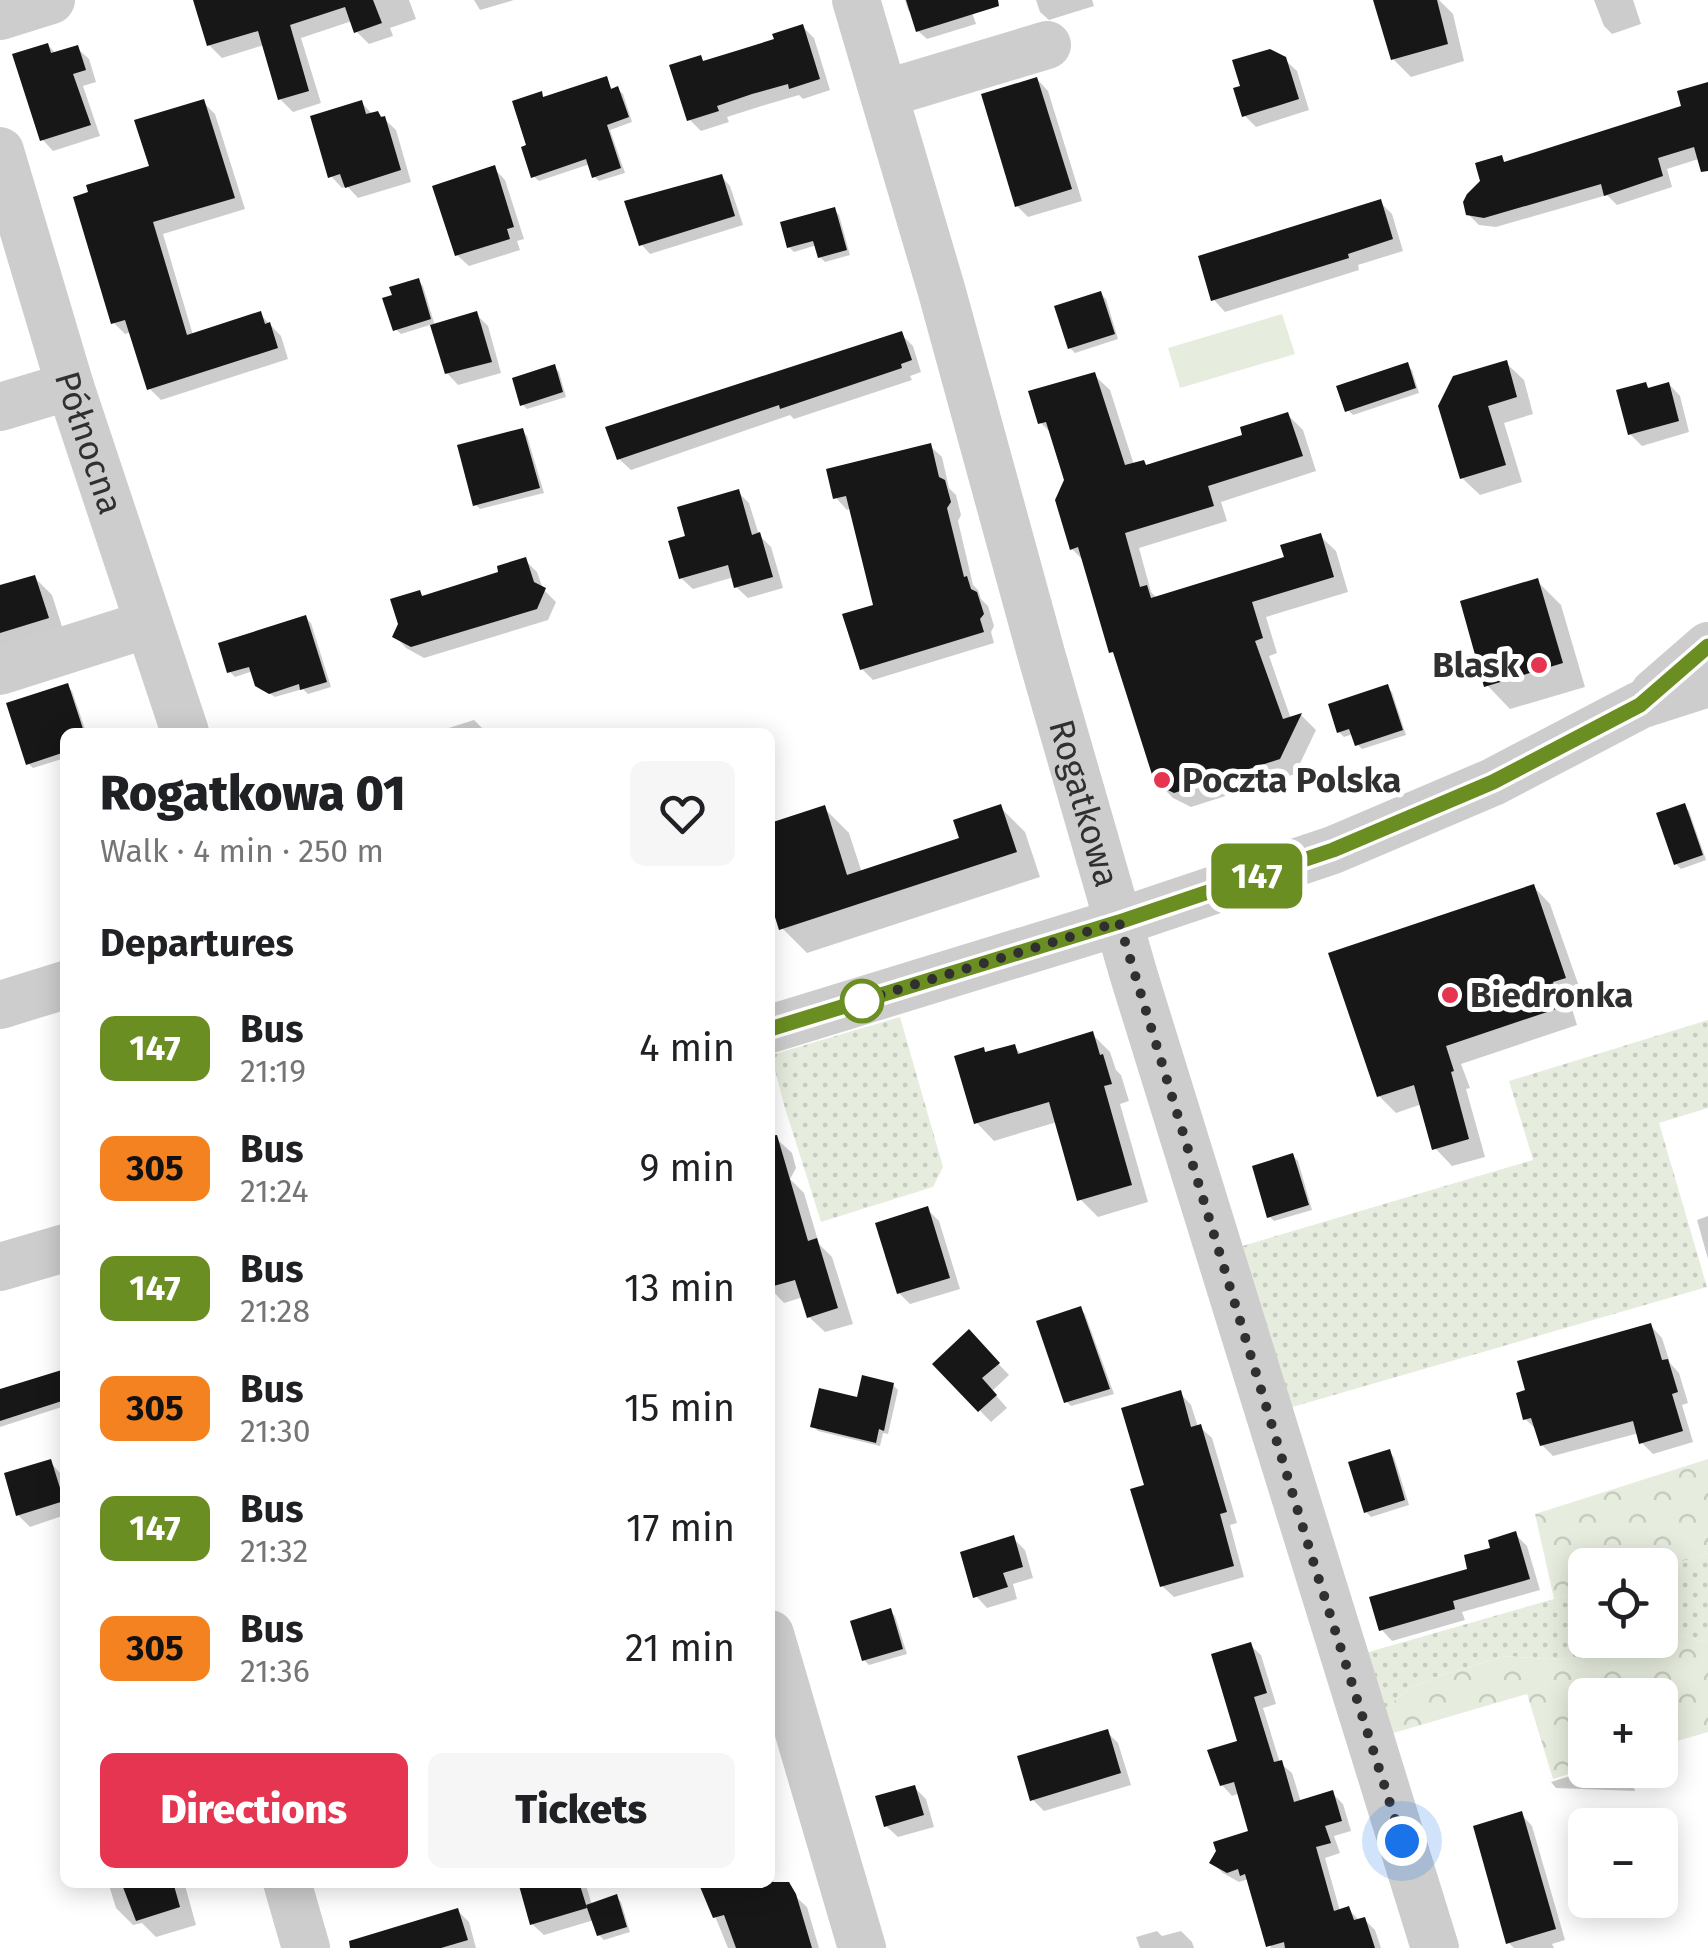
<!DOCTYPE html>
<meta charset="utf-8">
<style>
body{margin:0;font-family:"Fira Sans",sans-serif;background:#f6f6f6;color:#202124;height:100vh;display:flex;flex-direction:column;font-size:38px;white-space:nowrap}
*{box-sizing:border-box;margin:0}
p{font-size:32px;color:#757577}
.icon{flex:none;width:55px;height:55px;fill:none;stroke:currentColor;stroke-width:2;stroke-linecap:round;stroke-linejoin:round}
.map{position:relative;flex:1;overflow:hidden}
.drawer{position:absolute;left:60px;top:728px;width:715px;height:1160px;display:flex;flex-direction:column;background:#fff;border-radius:15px;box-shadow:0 5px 25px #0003}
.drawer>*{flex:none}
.badge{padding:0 20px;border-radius:15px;font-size:35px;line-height:65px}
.fabs{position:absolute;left:1568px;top:1548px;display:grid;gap:20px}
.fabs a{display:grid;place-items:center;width:110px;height:110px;border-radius:15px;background:#fff;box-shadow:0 5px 25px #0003;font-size:50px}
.you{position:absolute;width:50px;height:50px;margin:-25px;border:8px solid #fff;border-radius:50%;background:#1a73e8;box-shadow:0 0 0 15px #1a73e833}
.map>.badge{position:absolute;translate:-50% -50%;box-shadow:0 0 0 5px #fff}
h2{padding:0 40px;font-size:38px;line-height:90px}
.round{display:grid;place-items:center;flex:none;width:105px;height:105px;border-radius:15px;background:#f6f6f6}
.overview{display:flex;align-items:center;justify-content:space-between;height:170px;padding:0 40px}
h1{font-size:48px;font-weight:800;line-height:75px}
.primary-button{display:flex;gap:20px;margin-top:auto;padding:20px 40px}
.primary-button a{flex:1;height:115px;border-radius:15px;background:#e53550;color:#fff;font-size:40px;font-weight:800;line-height:115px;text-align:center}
.primary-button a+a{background:#f6f6f6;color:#202124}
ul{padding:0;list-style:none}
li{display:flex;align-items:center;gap:30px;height:120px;padding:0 40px}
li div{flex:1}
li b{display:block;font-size:38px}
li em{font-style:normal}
li .badge{min-width:110px;font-weight:700;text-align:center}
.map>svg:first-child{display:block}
.grass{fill:url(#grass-dots)}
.forest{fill:url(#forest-crowns)}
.garden{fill:#e7edde}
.shadow{fill:#0003}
.building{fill:#171717}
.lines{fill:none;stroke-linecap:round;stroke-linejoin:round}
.minor{stroke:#cdcdcd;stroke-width:48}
.line-casing{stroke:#fff;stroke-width:22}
.line{stroke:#6b8e23;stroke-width:15}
.walk{stroke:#303030;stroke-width:10;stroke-dasharray:0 18}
.poi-dot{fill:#e53550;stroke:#fff;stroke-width:4}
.stop-dot{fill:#fff;stroke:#6b8e23;stroke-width:5}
.labels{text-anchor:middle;stroke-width:10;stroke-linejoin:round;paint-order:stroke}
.street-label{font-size:35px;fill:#303030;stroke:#fff}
.poi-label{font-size:35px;font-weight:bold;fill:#303030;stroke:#fff;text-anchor:start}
</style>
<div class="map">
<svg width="1708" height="1948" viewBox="0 0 1708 1948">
<defs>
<pattern id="grass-dots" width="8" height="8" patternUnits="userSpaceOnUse" patternTransform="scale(2.5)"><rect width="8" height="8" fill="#e7edde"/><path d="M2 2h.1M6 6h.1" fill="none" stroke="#c6ccbf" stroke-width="1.8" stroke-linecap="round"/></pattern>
<pattern id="forest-crowns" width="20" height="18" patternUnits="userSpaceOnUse" patternTransform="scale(2.5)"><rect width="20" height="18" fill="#e7edde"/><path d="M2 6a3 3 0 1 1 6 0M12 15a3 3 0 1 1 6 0" fill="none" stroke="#c6ccbf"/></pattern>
</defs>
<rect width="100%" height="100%" fill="#fff"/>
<g class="grass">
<polygon points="900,1017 943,1167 933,1187 821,1222 785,1108 771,1055"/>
<polygon points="1708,1020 1708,1108 1659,1123 1707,1287 1289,1408 1239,1247 1533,1160 1509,1081"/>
<polygon points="1708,1553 1708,1641 1702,1642 1660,1626 1660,1568"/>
<polygon points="1585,1590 1585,1640 1618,1640 1593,1652 1563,1660 1505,1656 1433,1678 1409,1689 1396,1699 1385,1718 1365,1653"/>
</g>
<g class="forest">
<polygon points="1708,1459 1708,1553 1660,1568 1660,1565 1585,1565 1585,1590 1554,1599 1535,1514"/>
<polygon points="1660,1626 1702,1642 1708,1641 1708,1732 1660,1746 1660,1695 1585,1695 1585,1769 1553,1779 1527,1694 1390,1734 1385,1718 1396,1699 1409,1689 1433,1678 1505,1656 1563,1660 1593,1652 1618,1640 1660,1640"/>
</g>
<polygon class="garden" points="1282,314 1295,354 1180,388 1168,348"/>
<g class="shadow">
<polygon points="194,0 409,0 416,19 390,28 393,36 369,44 356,31 352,21 301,38 321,103 293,112 280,99 264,45 222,58 209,45"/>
<polygon points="474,0 514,0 480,10"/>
<polygon points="905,0 971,0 968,1 976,24 927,39 918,31 913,15 908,10"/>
<polygon points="1036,0 1092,0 1094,6 1049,20 1040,12"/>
<polygon points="1376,0 1439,0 1453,14 1464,61 1411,77 1393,59"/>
<polygon points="1594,0 1633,0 1641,24 1612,34 1604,26"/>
<polygon points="802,26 814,38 830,90 803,99 799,95 765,105 727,117 729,122 701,131 689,119 701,58 705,63 777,41"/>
<polygon points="48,45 56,54 77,48 89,59 96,82 83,86 100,136 53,151 42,139"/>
<polygon points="1284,59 1297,71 1309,110 1256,127 1244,115"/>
<polygon points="606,78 613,91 618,89 623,94 632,122 610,130 625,173 599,181 594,176 590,164 539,181 533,176 530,147 541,94 545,99"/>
<polygon points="1037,79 1048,91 1082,201 1028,217 1017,206"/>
<polygon points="1708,84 1708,156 1667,169 1672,187 1617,205 1607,195 1496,227 1479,225 1468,214 1501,158 1507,164 1685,108"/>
<polygon points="203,102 215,114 245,209 163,234 193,335 260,314 281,336 288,359 161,400 149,388 131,332 125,334 114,323 152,168"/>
<polygon points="362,103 373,115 378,113 396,130 411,182 358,198 347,186 342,188 331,176"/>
<polygon points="494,168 505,180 524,239 517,241 520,250 469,266 457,255"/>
<polygon points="721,176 730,186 743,225 650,254 641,244"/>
<polygon points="1380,202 1392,214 1403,251 1358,265 1359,270 1225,312 1214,300"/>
<polygon points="834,210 839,215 850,255 825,262 820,257 817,245 794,252 789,247"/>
<polygon points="418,281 423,286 435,326 476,314 488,326 501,373 458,385 447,373 433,324 401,334 396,329"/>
<polygon points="1101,294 1106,299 1118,339 1075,353 1070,348"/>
<polygon points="901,334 913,346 921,372 910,376 912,380 794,419 790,415 631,470 619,459"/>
<polygon points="1506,363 1524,380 1533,414 1504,423 1522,482 1480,495 1462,478 1456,376"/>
<polygon points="1407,365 1412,370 1419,393 1353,415 1348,410"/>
<polygon points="554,367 559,372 566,397 527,409 522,404"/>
<polygon points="1094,375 1110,390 1134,465 1148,467 1245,436 1288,415 1303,430 1316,471 1221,502 1227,521 1139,548 1151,592 1158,599 1287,559 1320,536 1336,551 1348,592 1266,617 1277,653 1269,656 1291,719 1301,715 1316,730 1295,774 1191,807 1173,798 1157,782 1117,657 1112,651 1085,562 1072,549 1067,480 1053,435 1041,423"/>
<polygon points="1645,384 1651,390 1669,384 1680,396 1689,432 1642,446 1630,434"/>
<polygon points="522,431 527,436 544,493 480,509 475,504"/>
<polygon points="930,446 942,457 949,488 956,495 961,515 958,521 973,585 978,590 981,599 988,606 994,626 991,632 994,643 873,680 862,669 876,606 852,508 847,510 836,498"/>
<polygon points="738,492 749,503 759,535 771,547 783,588 748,598 736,587 734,577 693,589 681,578 688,538"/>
<polygon points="525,560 537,572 543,589 556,602 548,620 424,658 406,648 395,636 419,593 424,598 502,574"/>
<polygon points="34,577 52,595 65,636 0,649 0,588"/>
<polygon points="1537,581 1561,605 1585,687 1510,709 1487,685"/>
<polygon points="306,618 311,623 331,687 308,694 303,689 275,697 257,685 253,671 235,677 230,672"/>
<polygon points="67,686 72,691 86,732 65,732 65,758 33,768 28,763"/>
<polygon points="1387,687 1392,692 1406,735 1362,749 1357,744 1353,734 1344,737 1339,732"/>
<polygon points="474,720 486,732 436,732"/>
<polygon points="1684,806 1689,811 1706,860 1681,869 1676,864"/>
<polygon points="1000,807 1025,832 1040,877 807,953 782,928 770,899 770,826 824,808 849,833 862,873 962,840"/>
<polygon points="1533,886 1550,904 1582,995 1569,999 1577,1025 1461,1064 1470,1088 1466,1089 1485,1157 1452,1166 1435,1148 1422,1104 1396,1113 1379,1096"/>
<polygon points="1092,1034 1110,1052 1116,1070 1121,1075 1129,1101 1120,1104 1148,1202 1098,1217 1080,1199 1057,1122 994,1141 977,1123 983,1050 988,1054 1014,1046 1022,1055"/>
<polygon points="770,1133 792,1153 796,1168 790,1179 804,1193 819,1244 832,1257 853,1324 825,1332 809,1317 803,1297 784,1303 770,1288"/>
<polygon points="1293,1156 1298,1161 1312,1210 1274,1221 1269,1216"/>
<polygon points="927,1209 939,1221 960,1289 910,1304 899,1293"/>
<polygon points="1708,1216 1708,1259 1697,1220"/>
<polygon points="1080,1309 1085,1314 1114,1394 1071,1406 1066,1401"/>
<polygon points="1651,1326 1662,1338 1670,1363 1679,1373 1688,1403 1682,1405 1693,1442 1653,1454 1642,1443 1639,1433 1553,1456 1542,1445 1538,1431 1525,1419"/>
<polygon points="969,1333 1009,1375 992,1391 1007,1408 991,1422 935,1364"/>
<polygon points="65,1371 65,1406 0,1427 0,1392"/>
<polygon points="893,1385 898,1390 888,1434 883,1433 880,1446 818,1431 813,1426"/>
<polygon points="1180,1393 1191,1405 1198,1427 1200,1427 1212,1438 1237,1523 1230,1525 1244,1577 1174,1597 1162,1586 1147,1486"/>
<polygon points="1389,1452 1394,1457 1409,1505 1371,1517 1366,1512"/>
<polygon points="50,1462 61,1474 65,1485 65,1515 30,1527 18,1515"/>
<polygon points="1515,1534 1527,1546 1540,1590 1462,1612 1465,1620 1392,1641 1381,1629 1471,1570 1493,1549"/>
<polygon points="1013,1538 1025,1550 1033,1578 1013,1584 1017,1599 987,1608 976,1596"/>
<polygon points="890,1611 895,1616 907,1654 869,1665 864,1660"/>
<polygon points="1250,1645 1261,1655 1276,1704 1263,1708 1280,1763 1292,1773 1301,1802 1332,1793 1343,1804 1351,1831 1334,1836 1340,1853 1325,1858 1340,1911 1348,1909 1360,1921 1364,1919 1375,1930 1381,1948 1271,1948 1248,1879 1239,1882 1223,1873 1212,1863 1251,1833 1240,1793 1232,1796 1222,1785 1241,1743"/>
<polygon points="1107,1732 1118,1743 1131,1785 1044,1811 1032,1799"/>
<polygon points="1589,1770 1628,1770 1635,1791 1556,1788 1551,1782"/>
<polygon points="914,1787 926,1799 934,1827 898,1837 886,1826"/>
<polygon points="1521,1814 1532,1826 1565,1940 1552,1944 1554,1948 1514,1948 1508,1942"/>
<polygon points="770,1870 779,1900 795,1896 807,1907 819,1948 728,1948 701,1882 770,1882"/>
<polygon points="108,1882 184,1882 196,1925 156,1937 142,1923 133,1925 116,1908"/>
<polygon points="541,1882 585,1882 592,1905 616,1897 621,1902 630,1932 604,1940 599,1935 594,1920 544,1935 532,1924"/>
<polygon points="458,1911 469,1922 476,1948 360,1948"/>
<polygon points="1157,1931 1162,1936 1181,1931 1192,1942 1194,1948 1140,1948 1136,1937"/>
</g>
<g class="building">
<polygon points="193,0 373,0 382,23 354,33 345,7 290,25 309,91 278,100 258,31 207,46"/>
<polygon points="906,0 998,0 999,6 916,32"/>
<polygon points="1373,0 1437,0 1448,44 1391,60"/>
<polygon points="803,24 820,79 789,89 788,84 752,94 717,106 719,111 687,121 669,65 701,55 703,61 739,50 774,39 772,34"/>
<polygon points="48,43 51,53 78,45 86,70 73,74 91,125 40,141 12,54"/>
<polygon points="1270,49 1286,57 1299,99 1242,117 1233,88 1240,86 1232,60"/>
<polygon points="607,76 611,89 618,86 629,117 607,125 621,168 592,178 586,159 531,178 521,147 526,145 512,101 542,91 543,97"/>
<polygon points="1037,77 1072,189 1015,207 981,94"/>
<polygon points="1708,82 1708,171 1701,172 1694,147 1658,158 1663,176 1604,196 1601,184 1484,218 1466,215 1463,202 1467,194 1480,181 1475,163 1502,155 1504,162 1681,106 1677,91"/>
<polygon points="204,99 235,198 153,222 187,335 261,311 265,324 270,322 278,348 147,390 125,320 111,324 73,197 88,192 86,185 149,166 134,120"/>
<polygon points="362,100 366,114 378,111 381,117 385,116 401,170 345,188 340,174 328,178 310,116"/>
<polygon points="495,165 514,227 507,229 510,239 455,256 432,186"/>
<polygon points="722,174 735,216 639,246 624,201"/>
<polygon points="1381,199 1393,239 1348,254 1349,258 1211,301 1198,256"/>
<polygon points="835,207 847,250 818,258 813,241 787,248 780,222"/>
<polygon points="419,278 431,319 393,331 382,298 392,295 389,287"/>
<polygon points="1101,291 1115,334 1068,349 1054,306"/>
<polygon points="477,311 492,362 445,374 430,325"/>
<polygon points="902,331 912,360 901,364 902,368 780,409 779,405 617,460 605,427"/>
<polygon points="1507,360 1517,397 1488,406 1506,465 1460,479 1438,406 1453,376"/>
<polygon points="1408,362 1416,388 1345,412 1336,386"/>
<polygon points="555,364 563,392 520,406 512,378"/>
<polygon points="1095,372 1125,465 1144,460 1146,465 1242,435 1240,427 1288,412 1303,456 1208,486 1214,506 1125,533 1140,587 1147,585 1151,598 1284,557 1280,545 1321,533 1334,577 1252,602 1263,638 1255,641 1283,719 1302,713 1280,759 1174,793 1155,784 1113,652 1109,653 1078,547 1070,550 1055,500 1064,480 1046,422 1038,424 1028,391"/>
<polygon points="1646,382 1648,388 1669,382 1679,421 1628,435 1616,390"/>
<polygon points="523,428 540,488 473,506 457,445"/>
<polygon points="931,443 939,477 945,480 951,502 947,508 964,577 967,576 971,589 977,592 984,614 980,619 984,632 860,670 842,614 873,605 846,496 833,499 826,469"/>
<polygon points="739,489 752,535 760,532 773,577 734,588 728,565 679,579 668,541 685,536 677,507"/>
<polygon points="526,557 534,582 546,588 537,609 411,647 392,637 398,624 390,599 420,590 422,596 498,572 497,566"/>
<polygon points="35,575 49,618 0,633 0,585"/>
<polygon points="1538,578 1563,663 1484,687 1460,601"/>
<polygon points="306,615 327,682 300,690 299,684 269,694 255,686 249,667 227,673 218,643"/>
<polygon points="68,683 84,732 65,732 65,752 26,765 6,703"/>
<polygon points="1388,684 1403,730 1355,746 1349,729 1337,733 1328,704"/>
<polygon points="1685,803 1703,855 1674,865 1656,813"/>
<polygon points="1001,804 1017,852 779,930 770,901 770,823 825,805 847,875 959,838 953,820"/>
<polygon points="1534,884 1566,978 1553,982 1562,1007 1446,1046 1454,1071 1451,1072 1469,1139 1432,1150 1414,1085 1377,1097 1328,953"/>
<polygon points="1093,1031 1100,1055 1103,1054 1112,1084 1104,1086 1132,1185 1077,1201 1049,1102 974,1124 954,1056 984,1047 985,1052 1015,1044 1018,1054"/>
<polygon points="777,1135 808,1241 817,1238 838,1308 807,1318 795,1280 770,1287 770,1136"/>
<polygon points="1293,1153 1309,1205 1267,1218 1252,1166"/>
<polygon points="928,1206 950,1278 897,1294 875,1223"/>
<polygon points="1081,1306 1110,1389 1064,1403 1036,1321"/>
<polygon points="1651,1323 1662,1360 1668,1359 1678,1392 1672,1394 1683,1431 1639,1444 1633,1421 1540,1446 1531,1418 1523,1420 1516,1393 1525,1390 1517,1361"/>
<polygon points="969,1329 1000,1363 982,1378 997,1395 978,1412 932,1364"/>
<polygon points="65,1369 65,1400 0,1421 0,1389"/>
<polygon points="862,1375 894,1383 884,1431 879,1429 876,1443 810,1427 819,1388 857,1397"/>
<polygon points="1181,1390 1191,1427 1201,1424 1227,1512 1220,1514 1234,1566 1160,1587 1130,1489 1144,1485 1121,1408"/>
<polygon points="1390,1449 1405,1500 1364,1513 1348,1462"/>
<polygon points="51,1459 64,1501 16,1516 4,1473"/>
<polygon points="1516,1531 1530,1579 1453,1601 1455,1609 1379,1631 1369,1597 1467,1569 1464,1555 1490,1548 1488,1540"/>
<polygon points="1014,1535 1023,1567 1003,1573 1008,1587 973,1598 960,1552"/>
<polygon points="891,1608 903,1649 862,1661 850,1621"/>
<polygon points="1251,1642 1267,1693 1254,1697 1274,1762 1282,1760 1294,1802 1333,1790 1342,1821 1325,1826 1331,1843 1316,1847 1334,1911 1349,1906 1354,1920 1365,1917 1375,1948 1285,1948 1284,1942 1266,1947 1245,1874 1240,1876 1238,1869 1227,1873 1209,1863 1216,1851 1213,1842 1248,1831 1234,1782 1220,1786 1207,1750 1237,1741 1211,1654"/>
<polygon points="1108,1729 1121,1773 1030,1801 1017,1756"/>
<polygon points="915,1785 924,1815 884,1827 875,1796"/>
<polygon points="1522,1811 1556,1929 1506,1944 1473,1826"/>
<polygon points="121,1882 173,1882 180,1907 136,1921"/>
<polygon points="518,1882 579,1882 587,1908 530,1925"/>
<polygon points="698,1882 789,1882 796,1894 812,1948 736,1948 724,1915 713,1918"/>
<polygon points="617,1894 627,1927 597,1936 586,1905"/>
<polygon points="458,1908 468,1940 441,1948 350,1948 349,1941"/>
</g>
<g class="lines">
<g class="minor">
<path id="s1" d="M856,0L942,292L1042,657L1134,976L1435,1948"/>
<polyline points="0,16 51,0"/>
<polyline points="884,94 1047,45"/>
<path id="s2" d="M0,151L70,386L185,732"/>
<polyline points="0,407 70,386"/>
<polyline points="0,671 148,624"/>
<polyline points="1654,693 1708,646"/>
<polyline points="0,1005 65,985"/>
<polyline points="770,1029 1119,922 1333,850 1493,782 1640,705 1708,683"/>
<polyline points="0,1267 65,1248"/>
<polyline points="770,1634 862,1948"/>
<polyline points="287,1882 306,1948"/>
</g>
</g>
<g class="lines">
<g class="line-casing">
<polyline id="line" points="770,1029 1119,922 1333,850 1493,782 1640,705 1708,646"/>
</g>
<use href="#line" class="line"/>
<polyline class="walk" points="862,1001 854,1003 1119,922 1314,1564 1402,1841"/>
</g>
<g class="poi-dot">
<circle cx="1539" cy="665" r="10"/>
<circle cx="1162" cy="780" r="10"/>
<circle cx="1450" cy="995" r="10"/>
</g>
<circle class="stop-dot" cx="862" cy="1001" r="20"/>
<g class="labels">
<g class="street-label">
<text dy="12" stroke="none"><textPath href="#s2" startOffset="305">Północna</textPath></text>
<text dy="12" stroke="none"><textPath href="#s1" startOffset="835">Rogatkowa</textPath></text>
</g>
<g class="poi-label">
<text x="1519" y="677" text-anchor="end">Blask</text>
<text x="1182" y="792">Poczta Polska</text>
<text x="1470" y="1007">Biedronka</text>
</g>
</g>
</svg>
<div class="fabs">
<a><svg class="icon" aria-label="locate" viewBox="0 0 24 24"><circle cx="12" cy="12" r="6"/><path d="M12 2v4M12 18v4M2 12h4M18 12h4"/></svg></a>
<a>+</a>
<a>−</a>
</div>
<div class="you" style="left:1402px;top:1841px"></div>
<b class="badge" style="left:1257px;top:876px;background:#6b8e23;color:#fff">147</b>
<section class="drawer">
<div class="overview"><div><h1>Rogatkowa 01</h1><p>Walk · 4 min · 250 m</p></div><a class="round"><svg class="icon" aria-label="heart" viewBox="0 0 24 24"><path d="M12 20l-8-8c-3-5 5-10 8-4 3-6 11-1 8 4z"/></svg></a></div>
<h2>Departures</h2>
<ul>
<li><span class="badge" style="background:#6b8e23;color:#fff">147</span><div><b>Bus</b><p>21:19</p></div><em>4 min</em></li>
<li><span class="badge" style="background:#f58220;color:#111">305</span><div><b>Bus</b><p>21:24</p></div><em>9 min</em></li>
<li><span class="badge" style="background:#6b8e23;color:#fff">147</span><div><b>Bus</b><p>21:28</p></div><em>13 min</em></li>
<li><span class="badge" style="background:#f58220;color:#111">305</span><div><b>Bus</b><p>21:30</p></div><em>15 min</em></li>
<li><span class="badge" style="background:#6b8e23;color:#fff">147</span><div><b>Bus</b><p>21:32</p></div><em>17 min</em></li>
<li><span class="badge" style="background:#f58220;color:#111">305</span><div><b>Bus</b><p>21:36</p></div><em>21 min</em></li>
</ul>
<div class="primary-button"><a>Directions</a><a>Tickets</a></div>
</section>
</div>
